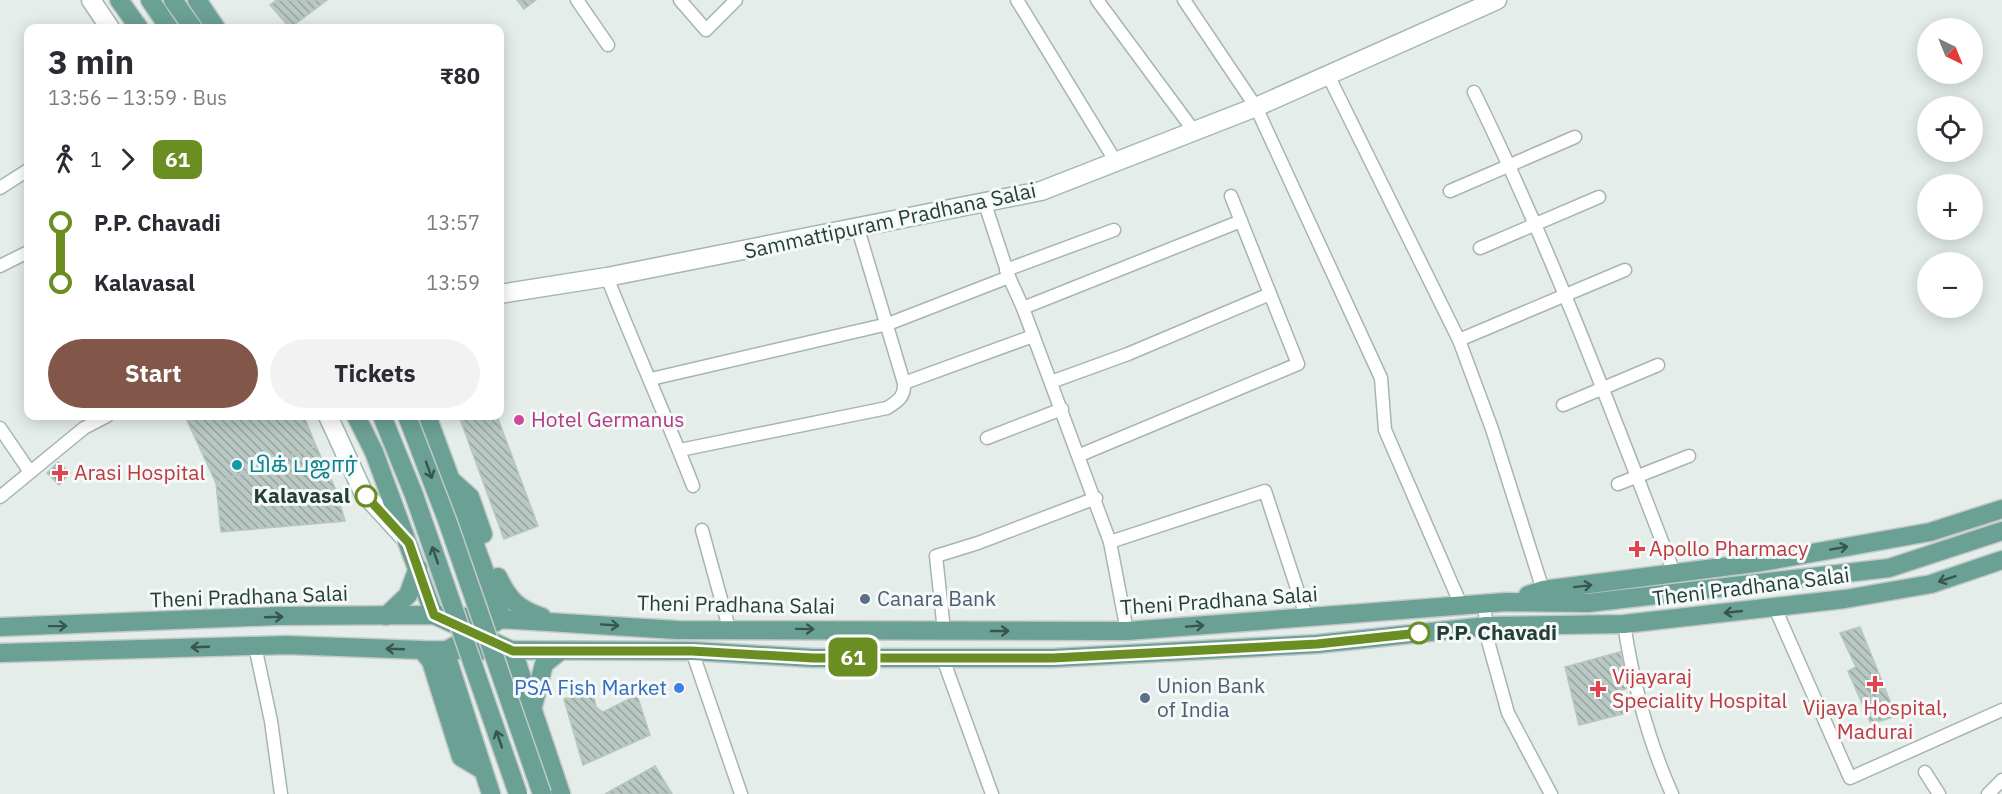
<!DOCTYPE html>
<meta charset="utf-8">
<style>
body{margin:0;font-family:"IBM Plex Sans","Noto Sans Tamil",sans-serif;background:#f2f2f3;color:#2b2b33;height:100vh;display:flex;flex-direction:column;font-size:22px;white-space:nowrap}
*{box-sizing:border-box;margin:0}
p{font-size:20px;color:#7c7c81}
.icon{flex:none;width:33px;height:33px;fill:none;stroke:currentColor;stroke-width:2;stroke-linecap:round;stroke-linejoin:round}
.map{position:relative;flex:1;overflow:hidden}
.side{position:absolute;left:24px;top:24px;width:480px;height:396px;display:flex;flex-direction:column;background:#fff;border-radius:12px;box-shadow:0 3px 15px #0003}
.side>*{flex:none}
.badge{padding:0 12px;border-radius:9px;font-size:21px;line-height:39px}
.needle{width:39px;rotate:137deg}
.tools{position:absolute;left:1917px;top:18px;display:grid;gap:12px}
.tools a{display:grid;place-items:center;width:66px;height:66px;border-radius:50%;background:#fff;box-shadow:0 3px 15px #0003;font-size:30px}
.map>.badge{position:absolute;translate:-50% -50%;box-shadow:0 0 0 3px #fff}
.legs{display:flex;align-items:center;gap:9px;height:66px;padding:0 24px;font-size:20px}
.legs p{margin-inline-start:auto}
.overview{display:flex;align-items:center;justify-content:space-between;height:102px;padding:0 24px}
h1{font-size:33px;font-weight:700;line-height:45px}
.primary-button{display:flex;gap:12px;margin-top:auto;padding:12px 24px}
.primary-button a{flex:1;height:69px;border-radius:36px;background:#825649;color:#fff;font-size:24px;font-weight:700;line-height:69px;text-align:center}
.primary-button a+a{background:#f2f2f3;color:#2b2b33}
ul{padding:0 24px;list-style:none}
li{display:flex;align-items:center;gap:21px;height:60px;font-size:22px}
li i{display:grid;place-items:center;width:9px;height:100%;margin:0 8px;background:currentColor}
li i::after{content:'';width:15px;height:15px;margin:-8px;border:4px solid;border-radius:50%;background:#fff}
li p{margin-inline-start:auto}
li:first-child i{background:linear-gradient(#0000 50%,currentColor 0)}
li:last-child i{background:linear-gradient(currentColor 50%,#0000 0)}
.map>svg:first-child{display:block}
.building{fill:url(#building-back-hatch);stroke:#b7c6c0;stroke-width:1.5}
.lines{fill:none;stroke-linecap:round;stroke-linejoin:round}
.street-casing{stroke:#a7b5b0;stroke-width:15}
.secondary-casing{stroke:#a3b8b2;stroke-width:21}
.primary-casing{stroke:#c2c9c7;stroke-width:21}
.street{stroke:#fff;stroke-width:12}
.secondary{stroke:#fff;stroke-width:18}
.primary{stroke:#6ba095;stroke-width:18}
.primary-bridge-casing{stroke:#c2c9c7;stroke-width:21;stroke-linecap:butt}
.primary-bridge{stroke:#6ba095;stroke-width:18}
.oneway{stroke:#36564f}
.line-1-casing{stroke:#fff;stroke-width:14}
.line-1{stroke:#6b8e23;stroke-width:9}
.hotel-dot{fill:#d1479c;stroke:#f5f9f7;stroke-width:2}
.culture-dot{fill:#0f9aa8;stroke:#f5f9f7;stroke-width:2}
.health-dot{fill:#e0444e;stroke:#f5f9f7;stroke-width:2}
.stop-1-dot{fill:#fff;stroke:#6b8e23;stroke-width:3}
.service-dot{fill:#5c6f8a;stroke:#f5f9f7;stroke-width:2}
.shop-dot{fill:#3f7fe0;stroke:#f5f9f7;stroke-width:2}
.labels{text-anchor:middle;stroke-width:6;stroke-linejoin:round;paint-order:stroke}
.street-label{font-size:21px;fill:#243e38;stroke:#f5f9f7}
.hotel-label{font-size:21px;fill:#b23c85;stroke:#f5f9f7;text-anchor:start}
.culture-label{font-size:21px;fill:#0d838f;stroke:#f5f9f7;text-anchor:start}
.health-label{font-size:21px;fill:#be3a42;stroke:#f5f9f7;text-anchor:start}
.stop-label{font-size:21px;font-weight:bold;fill:#243e38;stroke:#f5f9f7;text-anchor:end}
.service-label{font-size:21px;fill:#4e5e75;stroke:#f5f9f7;text-anchor:start}
.shop-label{font-size:21px;fill:#366cbe;stroke:#f5f9f7;text-anchor:end}
</style>
<div class="map">
<svg width="2002" height="794" viewBox="0 0 2002 794">
<defs>
<pattern id="building-back-hatch" width="6" height="6" patternUnits="userSpaceOnUse" patternTransform="scale(1.5)"><rect width="6" height="6" fill="#b9c8c2"/><path d="M-1 5l2 2M0 0l6 6M5-1l2 2" fill="none" stroke="#96a49f"/></pattern>
</defs>
<rect width="100%" height="100%" fill="#e4ede9"/>
<g class="building">
<polygon points="277,0 327,0 290,28 270,5"/>
<polygon points="517,0 536,0 524,9"/>
<polygon points="185,416 304,416 316,446 216,483"/>
<polygon points="459,416 497,416 538,526 504,539"/>
<polygon points="316,446 336,490 345,521 221,532 216,483"/>
<polygon points="58,462 70,473 59,485 47,473"/>
<polygon points="1860,627 1896,716 1871,724 1848,671 1856,667 1840,633"/>
<polygon points="1620,652 1629,688 1621,690 1627,713 1579,725 1565,667"/>
<polygon points="593,692 596,707 603,712 637,695 650,735 583,765 564,699"/>
<polygon points="655,766 672,794 605,794"/>
</g>
<g class="lines">
<g class="street-casing">
<g id="street">
<polyline points="577,0 608,45"/>
<polyline points="680,0 706,30 736,0"/>
<polyline points="1017,0 1116,162"/>
<polyline points="1097,0 1194,131"/>
<polyline points="1184,0 1256,107 1381,378 1385,430 1461,605"/>
<polyline points="1328,75 1459,340 1625,270"/>
<path d="M1474,92C1551,249 1612,412 1675,575"/>
<polyline points="0,188 28,170"/>
<polyline points="1450,191 1575,137"/>
<polyline points="985,204 1009,277 1023,308 1110,542 1127,631"/>
<polyline points="1480,248 1599,197"/>
<polyline points="0,266 28,252"/>
<polyline points="1006,270 1114,230"/>
<path d="M607,277C635,348 666,416 693,486"/>
<polyline points="1023,308 1241,221"/>
<polyline points="1459,340 1492,429 1543,590"/>
<polyline points="651,379 888,324 1009,277"/>
<polyline points="1051,382 1128,354 1270,294"/>
<polyline points="904,383 1033,336"/>
<polyline points="1563,405 1658,365"/>
<polyline points="0,428 30,472"/>
<polyline points="987,438 1062,409"/>
<path d="M680,450L887,408C898,401 905,397 904,383L858,229"/>
<polyline points="1080,455 1298,364 1231,196"/>
<polyline points="1618,484 1689,456"/>
<polyline points="0,497 84,428 107,416"/>
<polyline points="702,530 729,628"/>
<polyline points="1110,542 1265,491 1307,619"/>
<polyline points="1484,604 1488,641 1508,713 1551,794"/>
<polyline points="1775,608 1850,778 2002,710"/>
<path d="M1624,624C1633,683 1648,740 1672,794"/>
<polyline points="944,631 936,556 978,543 1096,498"/>
<polyline points="255,646 271,721 281,794"/>
<polyline points="692,651 741,794"/>
<polyline points="942,656 992,794"/>
<polyline points="1925,772 1939,794"/>
<polyline points="1988,794 2002,780"/>
</g>
</g>
<g class="secondary-casing">
<g id="secondary">
<polyline points="91,0 110,28"/>
<polyline points="500,294 607,277 1041,191 1256,107 1497,0"/>
<polyline points="328,416 363,492 406,539"/>
</g>
</g>
<g class="primary-casing">
<g id="primary">
<polyline points="119,0 139,28"/>
<polyline points="150,0 169,28"/>
<polyline points="173,0 193,28"/>
<polyline points="197,0 216,28"/>
<polyline points="356,416 374,452 434,615 513,651 561,794"/>
<polyline points="427,416 502,618 494,623"/>
<polyline points="451,480 470,497 483,534"/>
<path d="M498,577C508,599 518,609 542,617"/>
<polyline points="1528,595 1543,590 1762,562 1930,532 2002,509"/>
<polyline points="386,616 408,595 418,568"/>
<polyline points="0,627 277,616 434,615 677,630 1127,631 1506,602 1588,603 1889,568 2002,531"/>
<polyline points="454,646 445,651 491,794"/>
<polyline points="422,650 431,661 461,757 481,769"/>
<polyline points="0,653 286,645 422,650 692,651 813,658 1053,658 1317,644 1487,626 1624,624 1845,599 1931,584 2002,560"/>
<polyline points="532,710 544,664 559,652"/>
</g>
</g>
<use href="#street" class="street"/>
<use href="#secondary" class="secondary"/>
<use href="#primary" class="primary"/>
<g class="primary-bridge-casing">
<g id="primary-bridge">
<polyline points="382,416 414,495 518,794"/>
<polyline points="407,416 447,520 542,794"/>
</g>
</g>
<use href="#primary-bridge" class="primary-bridge"/>
</g>
<defs><path id="oneway-shaft" d="M-6 0H5M1.5-3L5.5 0L1.5 3" fill="none" stroke-width="1.6" stroke-linecap="round" stroke-linejoin="round" transform="scale(1.5)"/></defs>
<g class="oneway">
<use href="#oneway-shaft" transform="translate(429 470) rotate(70)"/>
<use href="#oneway-shaft" transform="translate(1839 548) rotate(-10)"/>
<use href="#oneway-shaft" transform="translate(435 555) rotate(-109)"/>
<use href="#oneway-shaft" transform="translate(1947 579) rotate(162)"/>
<use href="#oneway-shaft" transform="translate(1583 586) rotate(-7)"/>
<use href="#oneway-shaft" transform="translate(1733 612) rotate(174)"/>
<use href="#oneway-shaft" transform="translate(274 617) rotate(-2)"/>
<use href="#oneway-shaft" transform="translate(610 625) rotate(4)"/>
<use href="#oneway-shaft" transform="translate(58 626) rotate(-1)"/>
<use href="#oneway-shaft" transform="translate(1195 626) rotate(-4)"/>
<use href="#oneway-shaft" transform="translate(805 629) rotate(1)"/>
<use href="#oneway-shaft" transform="translate(1000 631)"/>
<use href="#oneway-shaft" transform="translate(200 647) rotate(178)"/>
<use href="#oneway-shaft" transform="translate(395 649) rotate(-178)"/>
<use href="#oneway-shaft" transform="translate(499 739) rotate(-109)"/>
</g>
<g class="lines">
<g class="line-1-casing">
<polyline id="line-1" points="366,496 409,543 434,615 513,651 692,651 813,658 1053,658 1317,644 1419,633"/>
</g>
<use href="#line-1" class="line-1"/>
</g>
<circle class="hotel-dot" cx="519" cy="420" r="6"/>
<circle class="culture-dot" cx="237" cy="465" r="6"/>
<g class="health-dot">
<path d="M57 464h6v6h6v6h-6v6h-6v-6h-6v-6h6z"/>
<path d="M1634 540h6v6h6v6h-6v6h-6v-6h-6v-6h6z"/>
<path d="M1872 675h6v6h6v6h-6v6h-6v-6h-6v-6h6z"/>
<path d="M1595 680h6v6h6v6h-6v6h-6v-6h-6v-6h6z"/>
</g>
<g class="stop-1-dot">
<circle cx="366" cy="496" r="10"/>
<circle cx="1419" cy="633" r="10"/>
</g>
<g class="service-dot">
<circle cx="865" cy="599" r="6"/>
<circle cx="1145" cy="698" r="6"/>
</g>
<circle class="shop-dot" cx="679" cy="688" r="6"/>
<g class="labels">
<g class="street-label">
<text transform="translate(890 221) rotate(-12)" y="7">Sammattipuram Pradhana Salai</text>
<text transform="translate(1751 587) rotate(-7)" y="7">Theni Pradhana Salai</text>
<text transform="translate(249 597) rotate(-2)" y="7">Theni Pradhana Salai</text>
<text transform="translate(1219 601) rotate(-4)" y="7">Theni Pradhana Salai</text>
<text transform="translate(736 605) rotate(1)" y="7">Theni Pradhana Salai</text>
</g>
<g class="hotel-label">
<text x="531" y="427">Hotel Germanus</text>
</g>
<g class="culture-label">
<text x="249" y="472">பிக் பஜார்</text>
</g>
<g class="health-label">
<text x="74" y="480">Arasi Hospital</text>
<text x="1649" y="556">Apollo Pharmacy</text>
<text x="1612" y="684">Vijayaraj<tspan x="1612" dy="24">Speciality Hospital</tspan></text>
<text x="1875" y="715" text-anchor="middle">Vijaya Hospital,<tspan x="1875" dy="24">Madurai</tspan></text>
</g>
<g class="stop-label">
<text x="350" y="503">Kalavasal</text>
<text x="1436" y="640" text-anchor="start">P.P. Chavadi</text>
</g>
<g class="service-label">
<text x="877" y="606">Canara Bank</text>
<text x="1157" y="693">Union Bank<tspan x="1157" dy="24">of India</tspan></text>
</g>
<g class="shop-label">
<text x="667" y="695">PSA Fish Market</text>
</g>
</g>
</svg>
<div class="tools">
<a><svg class="needle" viewBox="-14 -14 28 28"><path d="M0-13l5 13h-10z" fill="#e53935"/><path d="M0 13l5-13h-10z" fill="#7c7c81"/></svg></a>
<a><svg class="icon" aria-label="locate" viewBox="0 0 24 24"><circle cx="12" cy="12" r="6"/><path d="M12 2v4M12 18v4M2 12h4M18 12h4"/></svg></a>
<a>+</a>
<a>−</a>
</div>
<b class="badge" style="left:853px;top:657px;background:#6b8e23;color:#fff">61</b>
<section class="side">
<div class="overview"><div><h1>3 min</h1><p>13:56 – 13:59 · Bus</p></div><b>₹80</b></div>
<div class="legs"><svg class="icon" aria-label="walk" viewBox="0 0 24 24"><circle cx="13" cy="4" r="2"/><path d="M13 8l-2 6 4 7M11 14l-3 7M7 12l3-4h3l4 4"/></svg>1<svg class="icon" aria-label="forward" viewBox="0 0 24 24"><path d="M9 5l7 7-7 7"/></svg><b class="badge" style="background:#6b8e23;color:#fff">61</b></div>
<ul>
<li><i style="color:#6b8e23"></i><b>P.P. Chavadi</b><p>13:57</p></li>
<li><i style="color:#6b8e23"></i><b>Kalavasal</b><p>13:59</p></li>
</ul>
<div class="primary-button"><a>Start</a><a>Tickets</a></div>
</section>
</div>
